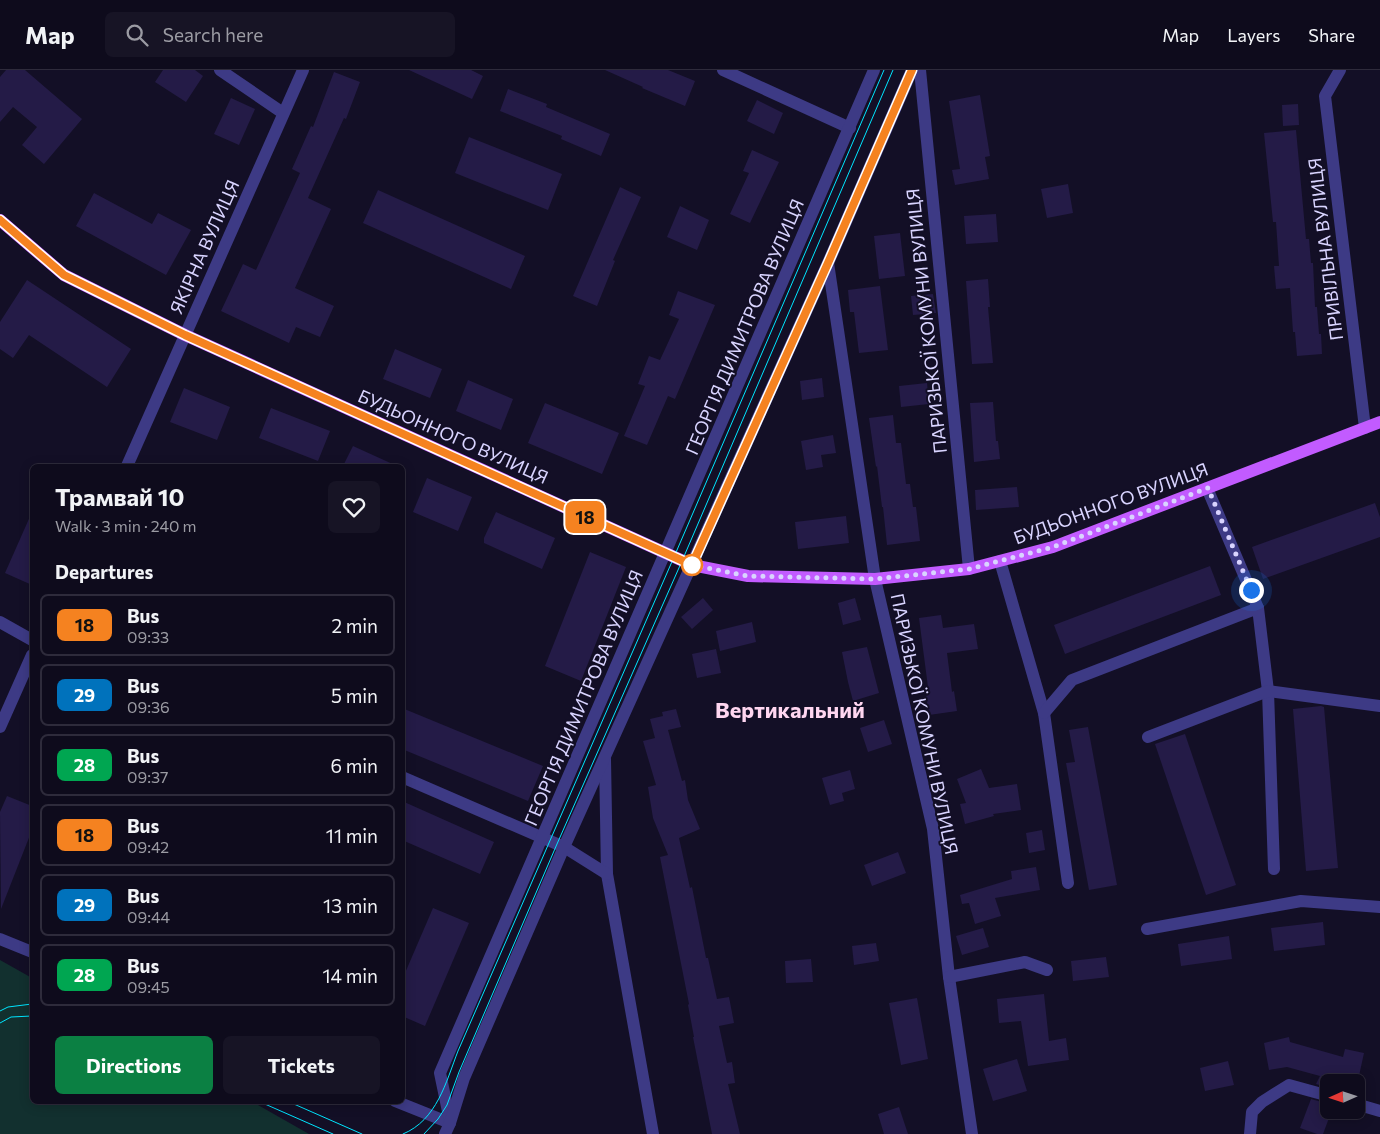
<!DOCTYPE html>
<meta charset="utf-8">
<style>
body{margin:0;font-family:Commissioner,sans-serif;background:#171425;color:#f1f3f6;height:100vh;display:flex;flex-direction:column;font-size:19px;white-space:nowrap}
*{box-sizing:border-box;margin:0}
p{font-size:16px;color:#9b9ba3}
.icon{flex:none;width:28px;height:28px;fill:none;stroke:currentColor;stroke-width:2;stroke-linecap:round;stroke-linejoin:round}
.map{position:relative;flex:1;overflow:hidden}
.side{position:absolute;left:30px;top:394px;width:375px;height:640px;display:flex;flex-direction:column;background:#0e0b1c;border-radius:8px;box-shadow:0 2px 12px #0003,0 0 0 1px #2e2b3b}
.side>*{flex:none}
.badge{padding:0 10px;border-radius:8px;font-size:18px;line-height:32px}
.needle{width:32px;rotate:267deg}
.controls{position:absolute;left:1320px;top:1004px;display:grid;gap:10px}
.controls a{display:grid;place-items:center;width:45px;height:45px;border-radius:8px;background:#0e0b1c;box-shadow:0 2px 12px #0003,0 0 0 1px #2e2b3b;font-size:25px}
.you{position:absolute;width:25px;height:25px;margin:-12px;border:4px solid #fff;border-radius:50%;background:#1a73e8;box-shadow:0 0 0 8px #1a73e833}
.map>.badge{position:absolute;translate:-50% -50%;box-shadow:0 0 0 2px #fff}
h2{padding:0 25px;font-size:19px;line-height:45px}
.round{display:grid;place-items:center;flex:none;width:52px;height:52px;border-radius:8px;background:#171425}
.headline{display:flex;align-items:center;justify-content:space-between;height:85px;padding:0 25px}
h1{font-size:24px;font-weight:700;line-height:38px}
.primary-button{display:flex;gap:10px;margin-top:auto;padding:10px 25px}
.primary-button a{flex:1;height:58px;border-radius:8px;background:#0b8043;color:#fff;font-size:20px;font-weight:700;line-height:58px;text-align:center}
.primary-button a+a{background:#171425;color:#f1f3f6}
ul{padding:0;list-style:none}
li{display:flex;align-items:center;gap:15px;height:62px;margin:0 10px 8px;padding:0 15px;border:2px solid #2e2b3b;border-radius:8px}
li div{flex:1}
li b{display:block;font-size:19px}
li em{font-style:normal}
li .badge{min-width:55px;font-weight:700;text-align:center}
header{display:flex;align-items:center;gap:30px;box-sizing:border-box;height:70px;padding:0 25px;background:#0e0b1c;border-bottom:1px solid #2e2b3b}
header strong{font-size:24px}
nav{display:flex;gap:28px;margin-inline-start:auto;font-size:18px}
.search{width:350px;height:45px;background:#171425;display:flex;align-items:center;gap:12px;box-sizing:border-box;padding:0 18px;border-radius:8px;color:#9b9ba3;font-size:19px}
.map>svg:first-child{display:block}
.green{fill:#12302f}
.building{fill:#241b47}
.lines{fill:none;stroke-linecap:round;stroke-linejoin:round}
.minor{stroke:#3d3a85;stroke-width:12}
.major{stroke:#c25bff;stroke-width:12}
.tram{stroke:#00e5ff;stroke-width:1}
.line-casing{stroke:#fff;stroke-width:11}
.line{stroke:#f58220;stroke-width:8}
.walk{stroke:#d9d4ff;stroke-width:5;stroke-dasharray:0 9}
.stop-dot{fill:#fff;stroke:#f58220;stroke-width:2.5}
.labels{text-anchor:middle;stroke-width:4;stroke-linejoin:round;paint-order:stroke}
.street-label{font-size:18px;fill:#d9d4ff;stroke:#130f26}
.district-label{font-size:22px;font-weight:bold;fill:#ffd6f0;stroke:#130f26}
</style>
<header>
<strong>Map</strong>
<div class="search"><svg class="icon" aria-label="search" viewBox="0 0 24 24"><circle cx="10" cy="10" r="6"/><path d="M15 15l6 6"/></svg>Search here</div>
<nav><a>Map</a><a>Layers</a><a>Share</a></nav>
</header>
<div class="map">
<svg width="1380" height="1064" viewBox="0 0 1380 1064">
<rect width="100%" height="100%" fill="#130f26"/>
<polygon class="green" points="0,890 32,908 32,1031 251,1031 309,1064 0,1064"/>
<g class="building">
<polygon points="6,0 25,0 82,49 44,94 22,75 37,57 13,37 0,52 0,7"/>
<polygon points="163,0 195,0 203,6 186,32 155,12"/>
<polygon points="409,0 471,0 483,6 472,29"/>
<polygon points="605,0 668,0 695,11 685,36 642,18 643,17"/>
<polygon points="334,2 360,12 346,49 344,48 308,128 331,139 295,218 334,236 320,267 296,257 289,273 221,241 243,194 256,200 300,103 292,99 311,56 313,57"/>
<polygon points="508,19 547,34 546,37 610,64 601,86 561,69 562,66 500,41"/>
<polygon points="980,25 990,86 985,87 989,109 955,115 952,100 960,99 949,31"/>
<polygon points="231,28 255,39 239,75 214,64"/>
<polygon points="757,30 783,43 774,64 747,51"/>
<polygon points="1298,34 1299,55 1283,56 1282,35"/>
<polygon points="1296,60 1306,169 1309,169 1311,193 1313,193 1315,237 1317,237 1319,264 1321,264 1322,284 1297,286 1295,262 1293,262 1290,218 1276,219 1274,196 1279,196 1276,152 1273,152 1264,63"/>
<polygon points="469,67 562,104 548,140 455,103"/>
<polygon points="752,80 779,92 750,153 730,144 749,103 743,101"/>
<polygon points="1068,114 1073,143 1047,148 1041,119"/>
<polygon points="620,117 641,127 613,190 615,191 597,236 573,226"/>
<polygon points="378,120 525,186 511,219 363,153"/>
<polygon points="94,123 152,154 158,143 191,160 166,205 76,156"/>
<polygon points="680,136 709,150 697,180 667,167"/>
<polygon points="996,144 998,172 966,174 964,146"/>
<polygon points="900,163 905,206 879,209 874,166"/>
<polygon points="988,209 990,237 988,237 993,293 972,294 966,211"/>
<polygon points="27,210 131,279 107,317 29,265 13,288 0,279 0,252"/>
<polygon points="880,216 888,280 859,283 854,242 850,242 848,220"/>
<polygon points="678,221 715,235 675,329 668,326 647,375 624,366 645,316 638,314 649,286 660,290 679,249 669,245"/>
<polygon points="933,224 936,243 913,245 911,226"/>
<polygon points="395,279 442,299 430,328 383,309"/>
<polygon points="822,308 824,327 802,330 800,311"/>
<polygon points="468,310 513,329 501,360 456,341"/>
<polygon points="927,313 929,334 901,337 899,316"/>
<polygon points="184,318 230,337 217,370 170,352"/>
<polygon points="993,332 996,371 998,371 1000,389 974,392 970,333"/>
<polygon points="545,333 619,363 602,404 528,373"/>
<polygon points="271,338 330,361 318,391 259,368"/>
<polygon points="893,345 896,373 901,373 906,414 910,414 913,437 916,437 920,471 887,475 883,437 882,437 877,396 876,397 869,348"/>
<polygon points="833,365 836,383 821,385 823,397 806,400 801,371"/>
<polygon points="353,376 397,396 343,396"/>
<polygon points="427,408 472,427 458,461 413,442"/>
<polygon points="1017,417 1019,437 976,440 975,420"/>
<polygon points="1375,433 1380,447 1380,467 1263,509 1252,477"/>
<polygon points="32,442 32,515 5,503"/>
<polygon points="496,442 555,468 542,499 484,473 484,468"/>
<polygon points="846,446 849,473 798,479 795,452"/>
<polygon points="590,482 626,497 581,611 545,596"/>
<polygon points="1210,496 1221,525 1065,584 1054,555"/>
<polygon points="703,528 713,540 692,559 681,547"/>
<polygon points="855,528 861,550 843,555 838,533"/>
<polygon points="941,545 943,558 974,554 978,579 947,583 952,622 954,621 957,641 929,645 926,626 929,625 919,548"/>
<polygon points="752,552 756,572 720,581 716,561"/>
<polygon points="867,577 879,623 853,631 848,612 842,582"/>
<polygon points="716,579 721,603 697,608 692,584"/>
<polygon points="1321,636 1324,637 1338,798 1306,801 1293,639"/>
<polygon points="402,638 543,696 528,731 402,679"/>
<polygon points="676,639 681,657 668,660 682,711 685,710 688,730 700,759 679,768 690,818 692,817 706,888 708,888 717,929 729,927 734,953 719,956 727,993 732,992 735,1013 728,1014 740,1064 712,1064 693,967 694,967 688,935 689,934 660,787 668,785 653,748 648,717 656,715 643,671 655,668 650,649 663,646 662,642"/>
<polygon points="884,650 892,674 868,682 860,658"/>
<polygon points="1088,657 1117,815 1089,820 1066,693 1075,692 1069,660"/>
<polygon points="1185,664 1236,815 1206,825 1155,674"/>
<polygon points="981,699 989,718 1017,714 1021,740 993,744 994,746 965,754 960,734 966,733 957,709"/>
<polygon points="850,700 855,719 842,723 844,731 830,735 822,708"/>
<polygon points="7,726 32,736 32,760 1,839 0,742"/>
<polygon points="402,731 494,772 480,804 402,770"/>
<polygon points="1042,760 1045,780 1029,783 1026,763"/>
<polygon points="898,782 906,803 872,816 864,795"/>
<polygon points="1036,797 1040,820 995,828 1001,846 975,854 969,833 962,834 960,825 1012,809 1011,801"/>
<polygon points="433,838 469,853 425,956 402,946 402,910"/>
<polygon points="1323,852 1325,875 1274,881 1271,858"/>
<polygon points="983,858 989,877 962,885 956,866"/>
<polygon points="1229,866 1232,889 1181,896 1178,874"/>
<polygon points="876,873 879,891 854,895 852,876"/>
<polygon points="1106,887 1109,907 1073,911 1071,891"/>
<polygon points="811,889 813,912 786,913 785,891"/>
<polygon points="1044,924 1049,971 1066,968 1069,990 1028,996 1021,951 999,953 997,929"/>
<polygon points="917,928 928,989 901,995 889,933"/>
<polygon points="1289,967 1290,972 1343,987 1345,979 1364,983 1357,1015 1356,1012 1347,1012 1329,1008 1329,1018 1316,1014 1320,1006 1287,997 1269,1000 1264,973"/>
<polygon points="1017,989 1027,1021 993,1031 983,999"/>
<polygon points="1228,991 1234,1015 1205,1021 1200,998"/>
<polygon points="1311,1029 1329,1034 1329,1048 1323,1064 1317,1064 1300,1058"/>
<polygon points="899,1037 908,1064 884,1064 878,1044"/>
</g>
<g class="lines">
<g class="minor">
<polyline points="220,0 283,43"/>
<polyline points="723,0 850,58"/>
<polyline points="920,0 969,499"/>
<polyline points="1340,0 1325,26 1365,358"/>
<polyline points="828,193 875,509 933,759 949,907 972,1064"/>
<polyline points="127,396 303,0"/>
<polyline points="1207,418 1258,538"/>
<polyline points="1000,491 1044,643 1068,813"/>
<polyline points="0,552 32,570"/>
<polyline points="1044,643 1072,610 1258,538 1268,621 1274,799"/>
<polyline points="0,657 32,585"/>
<polyline points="1148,667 1268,621 1380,636"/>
<polyline points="605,689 607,804 653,1064"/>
<polyline points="402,707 564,777 607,804"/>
<polyline points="1147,859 1301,831 1380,837"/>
<polyline points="0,869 32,882"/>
<polyline points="949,907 1025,892 1047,900"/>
<polyline points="395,1031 450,1053"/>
<polyline points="1356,1034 1380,1041"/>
<polyline points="450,1051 440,1003 874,0"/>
<polyline points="445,1064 450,1053 464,1008 564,777 828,193 912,0"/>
<polyline points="1250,1064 1252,1042 1262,1032 1289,1015 1329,1026"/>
</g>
<polyline class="major" points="0,150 64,205 185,265 692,495 748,506 875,509 969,499 1053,477 1380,352"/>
<g class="tram">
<polyline points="0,941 8,937 32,934"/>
<polyline points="0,953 11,947 32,946"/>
<polyline points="258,1031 333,1064"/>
<polyline points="287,1031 362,1064"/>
<path d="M403,1064C437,1050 446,1012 458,981L674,487L884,0"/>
<polyline points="424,1064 438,1049 447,1035 459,1002 557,774 682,491 893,0"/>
</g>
</g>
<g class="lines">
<g class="line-casing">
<polyline id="line" points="0,150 64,205 185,265 692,495 828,193 912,0"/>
</g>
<use href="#line" class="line"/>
<polyline class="walk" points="692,495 748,506 875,509 969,499 1053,477 1208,418 1251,520"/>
</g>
<circle class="stop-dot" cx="692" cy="495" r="10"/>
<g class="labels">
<g class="street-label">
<text transform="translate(205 177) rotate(-66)" y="6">ЯКІРНА ВУЛИЦЯ</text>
<text transform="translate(1326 179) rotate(-97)" y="6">ПРИВІЛЬНА ВУЛИЦЯ</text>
<text transform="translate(927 251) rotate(-96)" y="6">ПАРИЗЬКОЇ КОМУНИ ВУЛИЦЯ</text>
<text transform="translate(745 257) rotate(-67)" y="6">ГЕОРГІЯ ДИМИТРОВА ВУЛИЦЯ</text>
<text transform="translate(453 367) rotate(24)" y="6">БУДЬОННОГО ВУЛИЦЯ</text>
<text transform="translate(1111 434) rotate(-20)" y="6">БУДЬОННОГО ВУЛИЦЯ</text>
<text transform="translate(584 628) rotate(-67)" y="6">ГЕОРГІЯ ДИМИТРОВА ВУЛИЦЯ</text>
<text transform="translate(924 654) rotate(78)" y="6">ПАРИЗЬКОЇ КОМУНИ ВУЛИЦЯ</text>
</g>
<g class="district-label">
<text x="790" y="648">Вертикальний</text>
</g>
</g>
</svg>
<div class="controls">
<a><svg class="needle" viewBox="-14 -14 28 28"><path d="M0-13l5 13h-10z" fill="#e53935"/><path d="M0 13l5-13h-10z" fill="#9b9ba3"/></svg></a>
</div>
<div class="you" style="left:1251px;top:520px"></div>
<b class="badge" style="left:585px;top:447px;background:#f58220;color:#111">18</b>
<section class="side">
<div class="headline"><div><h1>Трамвай 10</h1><p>Walk · 3 min · 240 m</p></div><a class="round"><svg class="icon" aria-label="heart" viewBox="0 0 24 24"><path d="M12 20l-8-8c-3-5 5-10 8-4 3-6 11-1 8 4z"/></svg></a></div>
<h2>Departures</h2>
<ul>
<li><span class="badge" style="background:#f58220;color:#111">18</span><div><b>Bus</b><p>09:33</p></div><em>2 min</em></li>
<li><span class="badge" style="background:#0072bc;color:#fff">29</span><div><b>Bus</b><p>09:36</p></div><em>5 min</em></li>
<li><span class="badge" style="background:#00a651;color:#fff">28</span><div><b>Bus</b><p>09:37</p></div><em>6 min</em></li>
<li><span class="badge" style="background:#f58220;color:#111">18</span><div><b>Bus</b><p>09:42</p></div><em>11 min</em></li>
<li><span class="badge" style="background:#0072bc;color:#fff">29</span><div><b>Bus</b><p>09:44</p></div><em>13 min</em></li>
<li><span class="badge" style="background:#00a651;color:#fff">28</span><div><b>Bus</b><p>09:45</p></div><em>14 min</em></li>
</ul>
<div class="primary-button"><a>Directions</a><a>Tickets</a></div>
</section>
</div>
